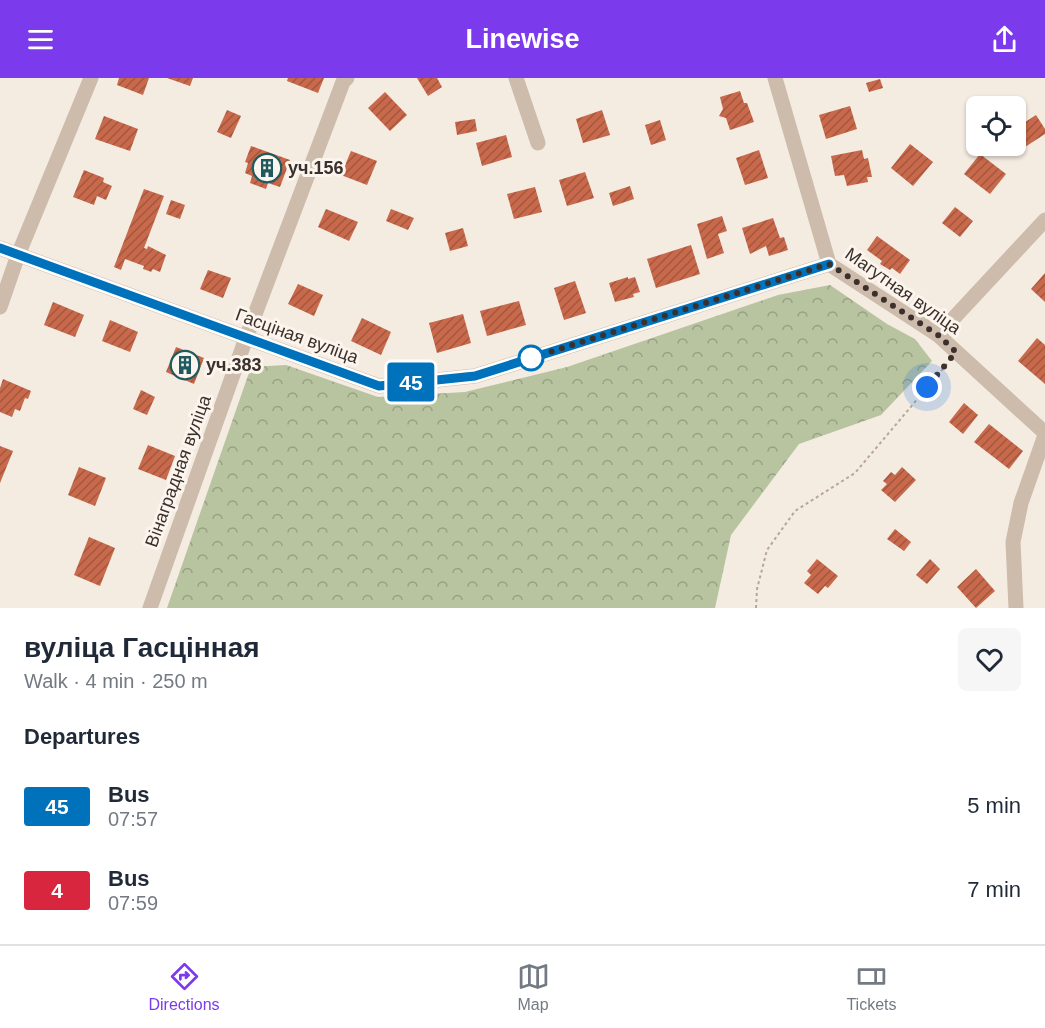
<!DOCTYPE html>
<meta charset="utf-8">
<style>
body{margin:0;font-family:Helvetica,sans-serif;background:#f6f6f7;color:#1f2937;height:100vh;display:flex;flex-direction:column;font-size:22px;white-space:nowrap}
*{box-sizing:border-box;margin:0}
p{font-size:20px;color:#747a83}
.icon{flex:none;width:33px;height:33px;fill:none;stroke:currentColor;stroke-width:2;stroke-linecap:round;stroke-linejoin:round}
.map{position:relative;height:530px;overflow:hidden}
.details{display:flex;flex-direction:column;background:#fff;flex:1}
.details>*{flex:none}
.badge{padding:0 12px;border-radius:4px;font-size:21px;line-height:39px}
.buttons{position:absolute;left:966px;top:18px;display:grid;gap:12px}
.buttons a{display:grid;place-items:center;width:60px;height:60px;border-radius:9px;background:#fff;box-shadow:0 2px 4px #0004;font-size:30px}
.you{position:absolute;width:30px;height:30px;margin:-15px;border:4px solid #fff;border-radius:50%;background:#1a73e8;box-shadow:0 0 0 9px #1a73e833}
.map>.badge{position:absolute;translate:-50% -50%;box-shadow:0 0 0 3px #fff}
h2{padding:0 24px;font-size:22px;line-height:54px}
.round{display:grid;place-items:center;flex:none;width:63px;height:63px;border-radius:9px;background:#f6f6f7}
.summary{display:flex;align-items:center;justify-content:space-between;height:102px;padding:0 24px}
h1{font-size:28px;font-weight:800;line-height:45px}
ul{padding:0;list-style:none}
li{display:flex;align-items:center;gap:18px;height:84px;padding:0 24px}
li div{flex:1}
li b{display:block;font-size:22px}
li em{font-style:normal}
li .badge{min-width:66px;font-weight:700;text-align:center}
header{display:flex;justify-content:space-between;align-items:center;height:78px;padding:0 24px;background:#7c3aed;color:#fff;font-size:27px;font-weight:800}
.dock{display:flex;justify-content:space-around;align-items:center;height:84px;border-top:2px solid #e0e1e3;background:#fff;font-size:16px;color:#747a83}
.dock a{display:grid;justify-items:center;gap:3px}
.dock .on{color:#7c3aed}
.map>svg:first-child{display:block}
.forest{fill:url(#forest-crowns)}
.building{fill:url(#building-hatch)}
.lines{fill:none;stroke-linecap:round;stroke-linejoin:round}
.path{stroke:#b9a596;stroke-width:2;stroke-dasharray:3 3;stroke-linecap:butt}
.minor{stroke:#cdbbac;stroke-width:15}
.line-casing{stroke:#fff;stroke-width:14}
.line{stroke:#0072bc;stroke-width:9}
.walk{stroke:#3b302b;stroke-width:6;stroke-dasharray:0 10.8}
.stop-dot{fill:#fff;stroke:#0072bc;stroke-width:3}
.labels{text-anchor:middle;stroke-width:6;stroke-linejoin:round;paint-order:stroke}
.poi-label{font-size:18px;font-weight:bold;fill:#3b302b;stroke:#fbf5ee;text-anchor:start}
.street-label{font-size:18px;fill:#3b302b;stroke:#fbf5ee}
</style>
<header><svg class="icon" aria-label="menu" viewBox="0 0 24 24"><path d="M4 6h16M4 12h16M4 18h16"/></svg>Linewise<svg class="icon" aria-label="share" viewBox="0 0 24 24"><path d="M12 15V3M7 8l5-5 5 5M5 13v7h14v-7"/></svg></header>
<div class="map">
<svg width="1045" height="530" viewBox="0 0 1045 530">
<defs>
<pattern id="forest-crowns" width="20" height="18" patternUnits="userSpaceOnUse" patternTransform="scale(1.5)"><rect width="20" height="18" fill="#b8c4a0"/><path d="M2 6a3 3 0 1 1 6 0M12 15a3 3 0 1 1 6 0" fill="none" stroke="#97a083"/></pattern>
<pattern id="building-hatch" width="6" height="6" patternUnits="userSpaceOnUse" patternTransform="scale(1.5)"><rect width="6" height="6" fill="#c8694b"/><path d="M-1 1l2-2M0 6l6-6M5 7l2-2" fill="none" stroke="#a4573f"/></pattern>
</defs>
<rect width="100%" height="100%" fill="#f4ebe1"/>
<polygon class="forest" points="830,207 887,246 915,261 932,283 881,337 799,366 731,457 715,530 167,530 251,289 286,287 378,319 465,314 567,289 778,217"/>
<g class="building">
<polygon points="119,0 149,0 143,17 117,7"/>
<polygon points="167,0 193,0 190,8"/>
<polygon points="288,0 324,0 318,15 287,3"/>
<polygon points="417,0 437,0 442,9 428,18"/>
<polygon points="880,1 883,10 869,14 866,5"/>
<polygon points="740,13 744,25 747,25 754,44 730,52 726,40 719,38 723,31 720,19"/>
<polygon points="385,14 407,37 390,53 368,30"/>
<polygon points="850,28 857,51 826,61 819,37"/>
<polygon points="227,32 241,38 231,60 217,54"/>
<polygon points="602,32 610,57 583,65 576,41"/>
<polygon points="1036,37 1045,51 1045,56 1025,69 1016,55 1016,50"/>
<polygon points="104,38 138,51 130,73 95,61"/>
<polygon points="475,41 477,53 457,57 455,44"/>
<polygon points="660,42 666,62 651,67 645,47"/>
<polygon points="506,57 512,79 482,88 476,65"/>
<polygon points="910,66 933,84 913,108 891,90"/>
<polygon points="251,68 290,82 280,109 268,105 266,111 250,105 252,98 245,95 248,85 245,84"/>
<polygon points="759,72 768,100 745,107 736,80"/>
<polygon points="862,72 864,81 868,80 872,99 867,99 868,104 847,108 844,97 835,98 831,78"/>
<polygon points="351,73 377,83 367,107 341,97"/>
<polygon points="980,76 1006,96 990,116 964,96"/>
<polygon points="84,92 104,100 103,104 112,108 106,122 97,118 94,127 73,119"/>
<polygon points="585,94 594,120 567,128 559,102"/>
<polygon points="630,108 634,121 613,128 609,115"/>
<polygon points="535,109 542,134 514,141 507,116"/>
<polygon points="144,111 164,118 144,170 147,171 148,168 166,177 160,194 153,191 151,194 149,193 143,191 144,188 125,181 121,192 114,189"/>
<polygon points="171,122 185,127 180,141 166,136"/>
<polygon points="955,129 973,143 960,159 942,145"/>
<polygon points="326,131 358,144 349,163 318,149"/>
<polygon points="391,131 414,140 408,152 386,143"/>
<polygon points="722,138 727,153 718,156 724,175 707,181 697,146"/>
<polygon points="773,140 780,160 784,159 788,172 769,178 766,168 750,176 742,150"/>
<polygon points="463,150 468,168 450,173 445,155"/>
<polygon points="877,158 910,182 900,196 892,190 890,192 880,186 882,183 867,172"/>
<polygon points="691,167 700,196 656,210 647,181"/>
<polygon points="208,192 231,200 223,220 200,211"/>
<polygon points="1045,195 1045,224 1031,211"/>
<polygon points="628,199 628,201 635,199 640,214 633,216 634,219 615,224 609,205"/>
<polygon points="575,203 586,235 564,242 554,210"/>
<polygon points="298,206 323,217 314,238 288,226"/>
<polygon points="519,223 526,247 487,258 480,233"/>
<polygon points="53,224 84,237 75,259 44,247"/>
<polygon points="463,236 471,265 437,275 429,245"/>
<polygon points="362,240 391,254 381,277 351,263"/>
<polygon points="110,242 138,254 130,274 102,263"/>
<polygon points="1037,260 1045,267 1045,306 1018,283"/>
<polygon points="176,269 204,280 194,306 166,294"/>
<polygon points="3,301 31,313 28,321 25,320 20,333 15,331 12,339 0,334 0,310"/>
<polygon points="141,312 155,319 147,337 133,331"/>
<polygon points="964,325 978,337 963,356 949,344"/>
<polygon points="989,346 1023,373 1009,391 974,364"/>
<polygon points="148,367 175,378 166,402 138,391"/>
<polygon points="0,368 13,373 0,405"/>
<polygon points="79,389 106,400 95,428 68,417"/>
<polygon points="902,389 916,402 895,424 881,412 887,406 883,403 891,394 895,397"/>
<polygon points="895,451 911,464 904,473 887,461"/>
<polygon points="89,459 115,470 100,508 74,497"/>
<polygon points="817,481 838,498 828,510 825,508 818,516 804,505 811,497 807,493"/>
<polygon points="930,481 940,491 927,506 916,497"/>
<polygon points="976,491 995,513 976,530 957,509"/>
</g>
<g class="lines">
<polyline class="path" points="756,530 757,511 767,472 795,433 855,395 947,286"/>
<g class="minor">
<polyline points="516,0 538,65"/>
<polyline points="775,0 829,186 938,257 1045,355"/>
<polyline points="0,170 379,308 475,298 829,186"/>
<polyline points="0,229 18,177 91,0"/>
<polyline points="938,257 1045,142"/>
<polyline points="150,530 246,260 343,4 347,0"/>
<polyline points="1016,530 1013,464 1021,425 1045,357"/>
</g>
</g>
<g class="lines">
<g class="line-casing">
<polyline id="line" points="0,170 379,308 475,298 829,186"/>
</g>
<use href="#line" class="line"/>
<polyline class="walk" points="531,280 829,186 938,257 956,274 927,309"/>
</g>
<defs>
<g id="building-ring" transform="scale(1.5)"><circle r="9.5" fill="#fbf5ee" stroke="#1f5a5e" stroke-width="1.5"/><path d="M-4-6H4V6H1V3H-1V6H-4ZM-2.5-4.3h1.7v1.8h-1.7ZM.8-4.3h1.7v1.8H.8ZM-2.5-1h1.7V.8h-1.7ZM.8-1h1.7V.8H.8Z" fill="#1f5a5e"/></g>
</defs>
<g fill-rule="evenodd">
<use href="#building-ring" x="267" y="90"/>
<use href="#building-ring" x="185" y="287"/>
</g>
<circle class="stop-dot" cx="531" cy="280" r="12"/>
<g class="labels">
<g class="poi-label">
<text x="288" y="96">уч.156</text>
<text x="206" y="293">уч.383</text>
</g>
<g class="street-label">
<text transform="translate(903 213) rotate(35)" y="6">Магутная вуліца</text>
<text transform="translate(297 258) rotate(20)" y="6">Гасціная вуліца</text>
<text transform="translate(178 393) rotate(-70)" y="6">Вінаградная вуліца</text>
</g>
</g>
</svg>
<div class="buttons">
<a><svg class="icon" aria-label="locate" viewBox="0 0 24 24"><circle cx="12" cy="12" r="6"/><path d="M12 2v4M12 18v4M2 12h4M18 12h4"/></svg></a>
</div>
<div class="you" style="left:927px;top:309px"></div>
<b class="badge" style="left:411px;top:304px;background:#0072bc;color:#fff">45</b>
</div>
<section class="details">
<div class="summary"><div><h1>вуліца Гасцінная</h1><p>Walk · 4 min · 250 m</p></div><a class="round"><svg class="icon" aria-label="heart" viewBox="0 0 24 24"><path d="M12 20l-8-8c-3-5 5-10 8-4 3-6 11-1 8 4z"/></svg></a></div>
<h2>Departures</h2>
<ul>
<li><span class="badge" style="background:#0072bc;color:#fff">45</span><div><b>Bus</b><p>07:57</p></div><em>5 min</em></li>
<li><span class="badge" style="background:#d7263d;color:#fff">4</span><div><b>Bus</b><p>07:59</p></div><em>7 min</em></li>
</ul>
</section>
<nav class="dock">
<a class="on"><svg class="icon" aria-label="directions" viewBox="0 0 24 24"><path d="M12 3l9 9-9 9-9-9zM9 14v-3h6M13 9l2 2-2 2"/></svg>Directions</a>
<a><svg class="icon" aria-label="map" viewBox="0 0 24 24"><path d="M3 6l6-2 6 2 6-2v14l-6 2-6-2-6 2zM9 4v14M15 6v14"/></svg>Map</a>
<a><svg class="icon" aria-label="tickets" viewBox="0 0 24 24"><path d="M3 7h18v10H3zM15 7v10"/></svg>Tickets</a>
</nav>
